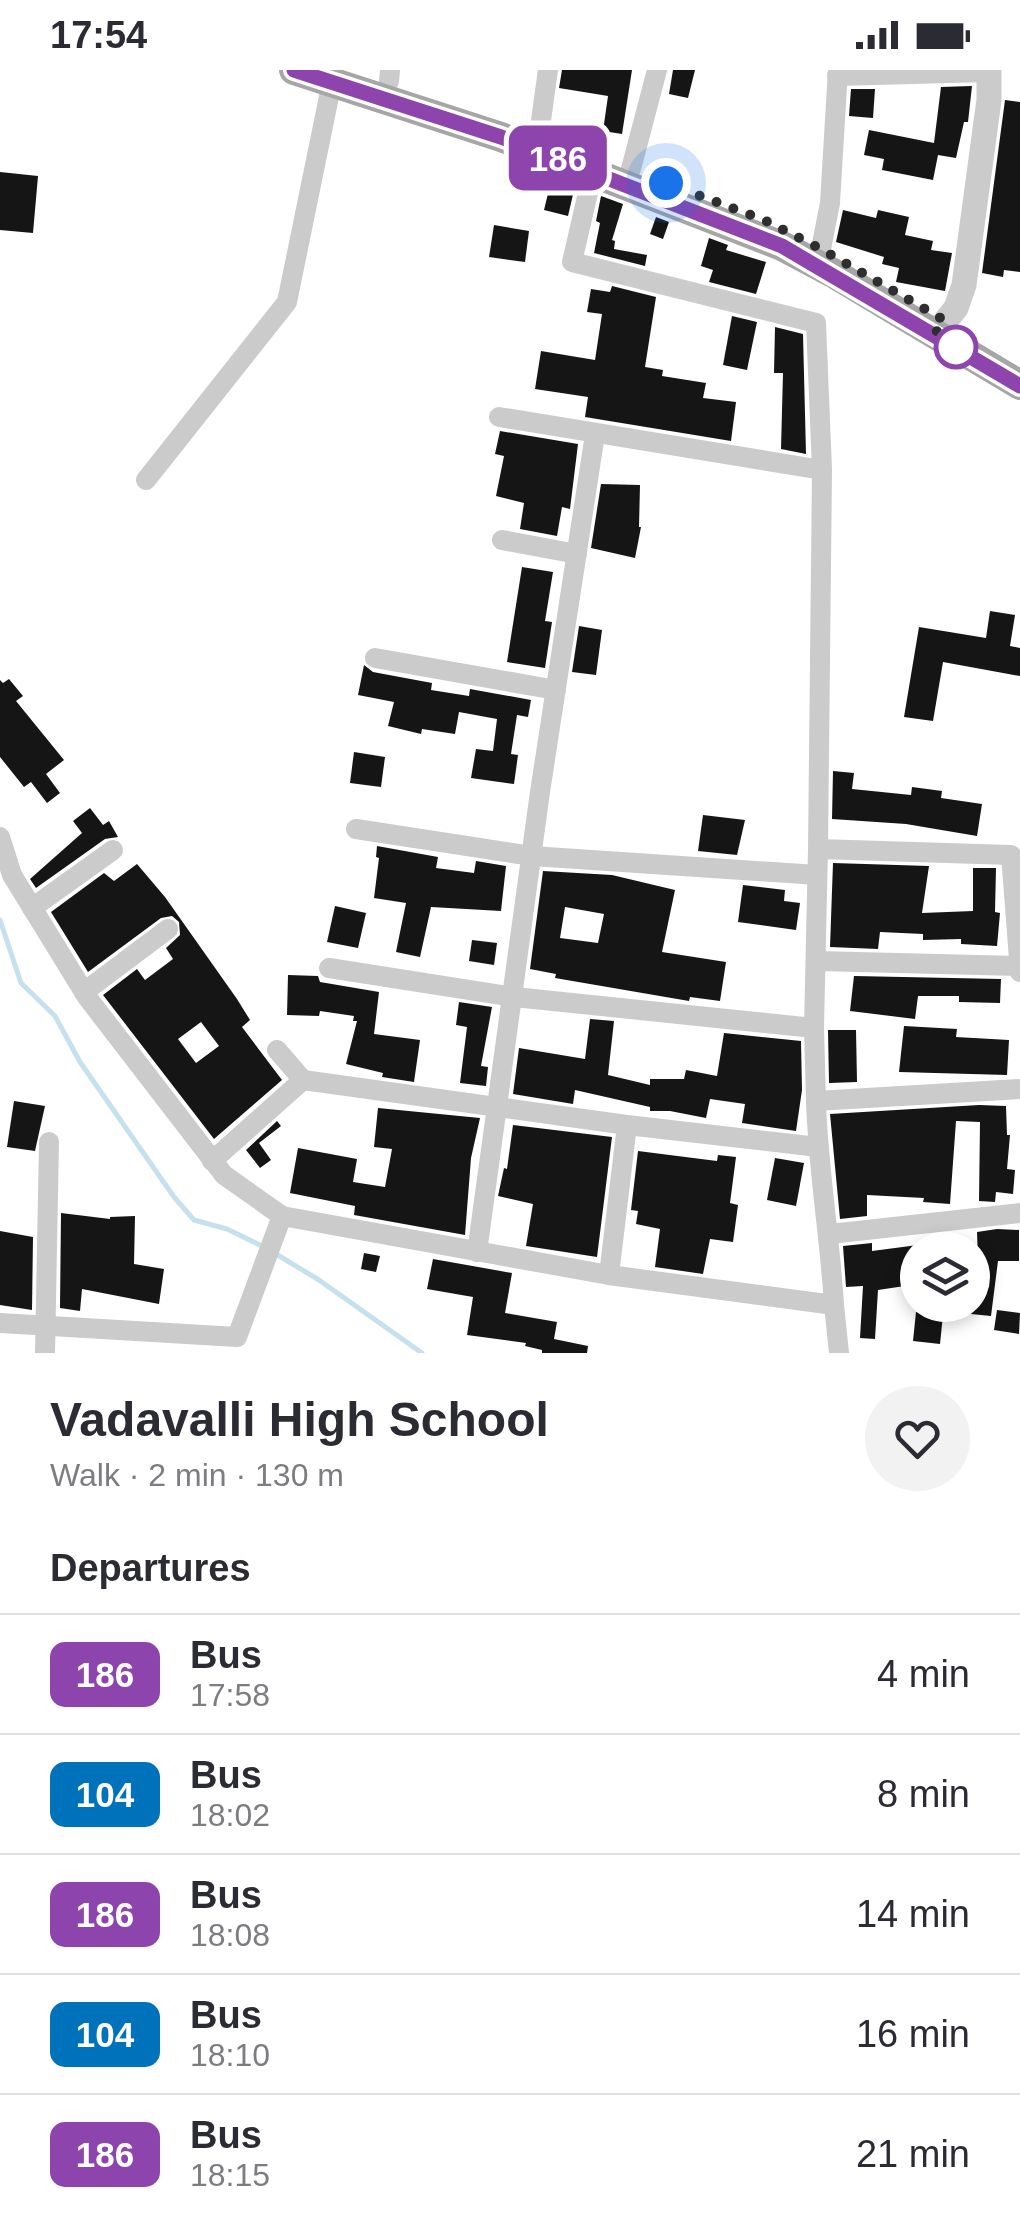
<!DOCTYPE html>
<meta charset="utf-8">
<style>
body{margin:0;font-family:Arial,sans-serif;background:#f2f2f3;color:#2b2b33;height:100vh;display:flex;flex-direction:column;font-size:38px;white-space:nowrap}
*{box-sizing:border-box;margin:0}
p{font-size:32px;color:#7c7c81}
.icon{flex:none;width:55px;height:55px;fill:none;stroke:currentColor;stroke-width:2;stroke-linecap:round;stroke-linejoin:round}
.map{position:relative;height:1283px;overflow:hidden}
.details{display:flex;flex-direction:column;background:#fff;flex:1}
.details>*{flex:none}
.badge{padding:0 20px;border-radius:15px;font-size:35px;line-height:65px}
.tools{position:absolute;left:900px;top:1162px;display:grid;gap:20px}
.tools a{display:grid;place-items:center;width:90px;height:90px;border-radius:50%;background:#fff;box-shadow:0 5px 15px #0003;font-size:50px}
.you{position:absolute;width:50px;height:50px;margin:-25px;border:8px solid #fff;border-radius:50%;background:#1a73e8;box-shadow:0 0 0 15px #1a73e833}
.map>.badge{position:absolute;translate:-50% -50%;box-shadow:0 0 0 5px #fff}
h2{padding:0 50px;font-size:38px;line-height:90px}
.round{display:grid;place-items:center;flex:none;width:105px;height:105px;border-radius:52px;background:#f2f2f3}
.headline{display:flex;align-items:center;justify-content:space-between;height:170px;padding:0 50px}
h1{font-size:48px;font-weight:700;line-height:75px}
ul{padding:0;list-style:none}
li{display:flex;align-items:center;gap:30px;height:120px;padding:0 50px;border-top:2px solid #e1e1e2}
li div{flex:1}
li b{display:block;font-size:38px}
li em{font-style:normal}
li .badge{min-width:110px;font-weight:700;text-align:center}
.status{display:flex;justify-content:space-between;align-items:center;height:70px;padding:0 50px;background:#fff;direction:ltr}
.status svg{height:28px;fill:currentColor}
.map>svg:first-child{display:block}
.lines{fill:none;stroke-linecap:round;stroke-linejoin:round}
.stream{stroke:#c6e1ed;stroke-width:5}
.building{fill:#151515;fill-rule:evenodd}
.minor{stroke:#cbcbcb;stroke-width:20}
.tertiary{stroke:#cbcbcb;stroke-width:25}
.primary{stroke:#a6a6a6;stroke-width:30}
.line-casing{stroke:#fff;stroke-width:22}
.line{stroke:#8e44ad;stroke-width:15}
.walk{stroke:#2e2e2e;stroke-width:10;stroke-dasharray:0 18}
.stop-dot{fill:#fff;stroke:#8e44ad;stroke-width:5}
</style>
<div class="status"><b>17:54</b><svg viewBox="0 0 49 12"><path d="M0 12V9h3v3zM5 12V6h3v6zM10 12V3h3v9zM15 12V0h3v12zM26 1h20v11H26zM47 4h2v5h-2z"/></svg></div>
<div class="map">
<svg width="1020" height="1283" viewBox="0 0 1020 1283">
<rect width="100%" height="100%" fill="#fff"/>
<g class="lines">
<g class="stream">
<polyline points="0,850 21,913 55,946 80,992 174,1127 194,1150 227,1159 266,1178"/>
<polyline points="276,1184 319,1210 422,1283"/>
</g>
</g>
<g class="building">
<polygon points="562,0 632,0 622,64 603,61 608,26 559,18"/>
<polygon points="673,0 695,0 688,28 669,24"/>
<polygon points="972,16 968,52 964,52 956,88 938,85 933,110 882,100 884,89 864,85 869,60 934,73 941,17"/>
<polygon points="851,19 875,19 873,48 849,46"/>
<polygon points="1005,30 1020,32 1020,202 1004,200 1003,207 982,203"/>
<polygon points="0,102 38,106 33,163 0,160"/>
<polygon points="552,107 575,116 568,146 544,140"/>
<polygon points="601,126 623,134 612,170 615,171 614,179 647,185 645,196 594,183 600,153 596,151"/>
<polygon points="843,140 876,148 878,140 909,147 905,165 933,171 931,180 952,183 945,221 896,212 899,198 882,194 884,187 836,172"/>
<polygon points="656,147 669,152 663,169 650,164"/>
<polygon points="494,155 529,161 525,192 489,187"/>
<polygon points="709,168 728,175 726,180 766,192 756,224 709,212 713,200 701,196"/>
<polygon points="612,216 656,227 645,297 663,300 662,306 706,313 703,328 736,332 731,371 585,347 588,327 535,319 541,281 595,290 602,244 587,242 591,219 610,222"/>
<polygon points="732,246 757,252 747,300 723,295"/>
<polygon points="775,257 803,264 806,384 781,379 783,303 774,303"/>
<polygon points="500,361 578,374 570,439 562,437 557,466 520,459 524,433 496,426 504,386 495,384"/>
<polygon points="601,414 640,415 639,457 641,457 635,488 591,478"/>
<polygon points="522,497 553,502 545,551 552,552 545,598 507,592"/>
<polygon points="990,541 1015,545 1010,576 1020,578 1020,606 943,592 933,651 904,647 919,557 986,568"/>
<polygon points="579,556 602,560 596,605 572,602"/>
<polygon points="364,595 373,602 432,613 431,620 469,626 470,619 531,630 528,647 517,645 511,684 518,685 514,714 471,708 476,679 493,681 497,649 459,642 455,664 422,659 421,664 388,656 394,632 358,625"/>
<polygon points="9,609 23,626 16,631 64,690 46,704 60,723 47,733 31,712 24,717 0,687 0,610 3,613"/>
<polygon points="354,682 385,687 381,717 350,713"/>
<polygon points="833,701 854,703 852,719 911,725 912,717 942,721 941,728 982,734 977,766 906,754 832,749"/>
<polygon points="90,738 103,755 109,751 118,767 105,769 36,818 30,809 82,763 73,751"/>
<polygon points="703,745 745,750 737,785 698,781"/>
<polygon points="377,776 438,787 436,798 474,803 476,791 506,796 501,841 431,837 420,887 396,882 406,833 374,828 379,788 376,787"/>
<polygon points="833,793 929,796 922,843 973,841 973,798 996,798 995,842 1000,843 997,876 961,874 961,869 923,870 923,864 880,862 878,879 830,877"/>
<path d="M137,794L165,827L237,929L250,950L242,957L282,1010L214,1069L103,925L137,899L145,910L173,889L166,878L180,865L179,852L172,846L161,848L88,902L51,842L104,803L114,811ZM201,952L219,976L196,993L178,969Z"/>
<path d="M543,801L612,805L675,820L662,882L726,892L720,931L690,927L689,931L555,908L556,904L530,899ZM565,837L604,844L598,873L560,868Z"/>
<polygon points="743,815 785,820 784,831 800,833 796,860 738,852"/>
<polygon points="335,836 366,843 358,878 327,872"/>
<polygon points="472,870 497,873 494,895 469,891"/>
<polygon points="288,905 318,906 320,912 379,922 374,964 420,970 414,1012 382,1007 383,1003 346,994 357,951 353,951 354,946 320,941 319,946 287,945"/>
<polygon points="854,906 1001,909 1000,933 959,932 959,926 918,926 915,949 850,941"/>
<polygon points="459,932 492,937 481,996 488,997 486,1016 460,1013 467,957 456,955"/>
<polygon points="590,949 614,951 608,1005 650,1015 650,1009 684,1009 686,1000 717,1006 724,963 801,971 802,1020 796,1061 742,1053 745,1034 710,1029 706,1048 670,1041 650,1041 650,1037 575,1020 573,1034 513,1024 519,978 585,989"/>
<polygon points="904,956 957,959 956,967 1009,970 1007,1005 899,1002"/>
<polygon points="828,960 856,960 857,1012 829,1013"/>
<polygon points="14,1031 45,1036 35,1081 7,1077"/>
<polygon points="979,1035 1006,1036 1007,1065 1010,1065 1007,1099 1015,1100 1013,1124 996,1122 995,1132 979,1131 980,1052 956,1051 950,1134 923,1132 924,1128 867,1125 867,1146 840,1149 830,1044"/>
<polygon points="378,1038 480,1048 471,1088 465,1165 354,1145 355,1136 290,1123 298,1078 357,1089 353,1112 385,1117 392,1079 374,1077"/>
<polygon points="277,1051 281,1056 259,1073 271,1090 260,1098 246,1080"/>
<polygon points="513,1055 612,1067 597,1187 526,1176 533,1134 498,1126 504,1098 507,1099"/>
<polygon points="638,1081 717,1091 718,1085 736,1087 730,1133 738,1135 733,1172 710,1169 703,1204 655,1197 660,1159 636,1154 638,1141 631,1140"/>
<polygon points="775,1088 804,1093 796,1136 767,1130"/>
<polygon points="61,1143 110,1149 110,1147 135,1146 134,1194 164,1199 159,1234 82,1219 80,1241 60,1238"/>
<polygon points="997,1159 1019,1160 1019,1191 998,1191 991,1246 971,1244 978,1190 977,1162"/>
<polygon points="0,1161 33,1167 32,1240 0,1235"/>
<polygon points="872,1173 872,1181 918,1175 918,1214 878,1220 875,1269 860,1268 863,1216 846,1217 843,1176"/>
<polygon points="364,1183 380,1186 376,1202 361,1199"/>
<polygon points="433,1189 512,1203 505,1243 557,1252 554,1269 588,1276 587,1283 542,1283 542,1280 525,1276 526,1273 467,1265 473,1227 427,1219"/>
<polygon points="997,1240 1020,1243 1019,1264 994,1260"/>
<polygon points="916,1242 943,1245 940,1274 913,1271"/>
</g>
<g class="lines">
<g class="minor">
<polyline points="837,6 989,2"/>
<polyline points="389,11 390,0"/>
<polyline points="539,65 548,0"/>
<polyline points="631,99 657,0"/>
<polyline points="593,101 572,192 816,253 822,400 818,779"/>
<polyline points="821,179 830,133 838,0"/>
<polyline points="499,347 822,400"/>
<polyline points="146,410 287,232 332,12"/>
<polyline points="502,470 577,484"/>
<polyline points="375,588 556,620"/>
<polyline points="356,759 532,786 817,805"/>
<path d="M0,767L12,805L87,927L224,1105L282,1146L609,1205L834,1235C830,1167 818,1099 816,1031L1020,1019"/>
<polyline points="32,838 113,780"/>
<polyline points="817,891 1020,896"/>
<polyline points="329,898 514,927 814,958"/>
<polyline points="84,922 168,859"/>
<polyline points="303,1010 627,1055 818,1077"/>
<polyline points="816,1031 814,958 818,779 1011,785 1020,902"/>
<polyline points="212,1091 303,1010 277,980"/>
<polyline points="830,1164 1020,1143"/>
<polyline points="477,1182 540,722 595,364"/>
<polyline points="609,1205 627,1055"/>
<polyline points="834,1235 839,1283"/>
<polyline points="0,1253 237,1267 282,1146"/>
<polyline points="45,1283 49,1072"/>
</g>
<polyline class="tertiary" points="935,264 956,238 964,215 989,30 989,0"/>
<polyline class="primary" points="294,0 501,67 782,176 833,203 1020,315"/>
</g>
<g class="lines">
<g class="line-casing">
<polyline id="line" points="294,0 501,67 782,176 1020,316"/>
</g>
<use href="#line" class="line"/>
<polyline class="walk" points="666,113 764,150 821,179 944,250 935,264 956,277"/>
</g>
<circle class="stop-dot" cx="956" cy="277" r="20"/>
</svg>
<div class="tools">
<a><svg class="icon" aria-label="layers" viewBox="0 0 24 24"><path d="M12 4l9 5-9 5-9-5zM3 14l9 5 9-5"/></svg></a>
</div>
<div class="you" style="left:666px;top:113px"></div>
<b class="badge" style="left:558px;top:88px;background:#8e44ad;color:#fff">186</b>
</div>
<section class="details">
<div class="headline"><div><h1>Vadavalli High School</h1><p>Walk · 2 min · 130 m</p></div><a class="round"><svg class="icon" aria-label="heart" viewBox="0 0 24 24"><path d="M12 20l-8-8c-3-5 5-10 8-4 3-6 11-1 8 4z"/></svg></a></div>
<h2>Departures</h2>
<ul>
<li><span class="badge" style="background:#8e44ad;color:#fff">186</span><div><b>Bus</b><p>17:58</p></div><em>4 min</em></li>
<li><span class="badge" style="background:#0072bc;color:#fff">104</span><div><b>Bus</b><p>18:02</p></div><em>8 min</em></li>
<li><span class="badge" style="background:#8e44ad;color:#fff">186</span><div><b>Bus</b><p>18:08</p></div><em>14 min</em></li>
<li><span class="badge" style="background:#0072bc;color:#fff">104</span><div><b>Bus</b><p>18:10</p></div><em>16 min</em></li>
<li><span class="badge" style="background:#8e44ad;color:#fff">186</span><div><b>Bus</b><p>18:15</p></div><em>21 min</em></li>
</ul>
</section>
